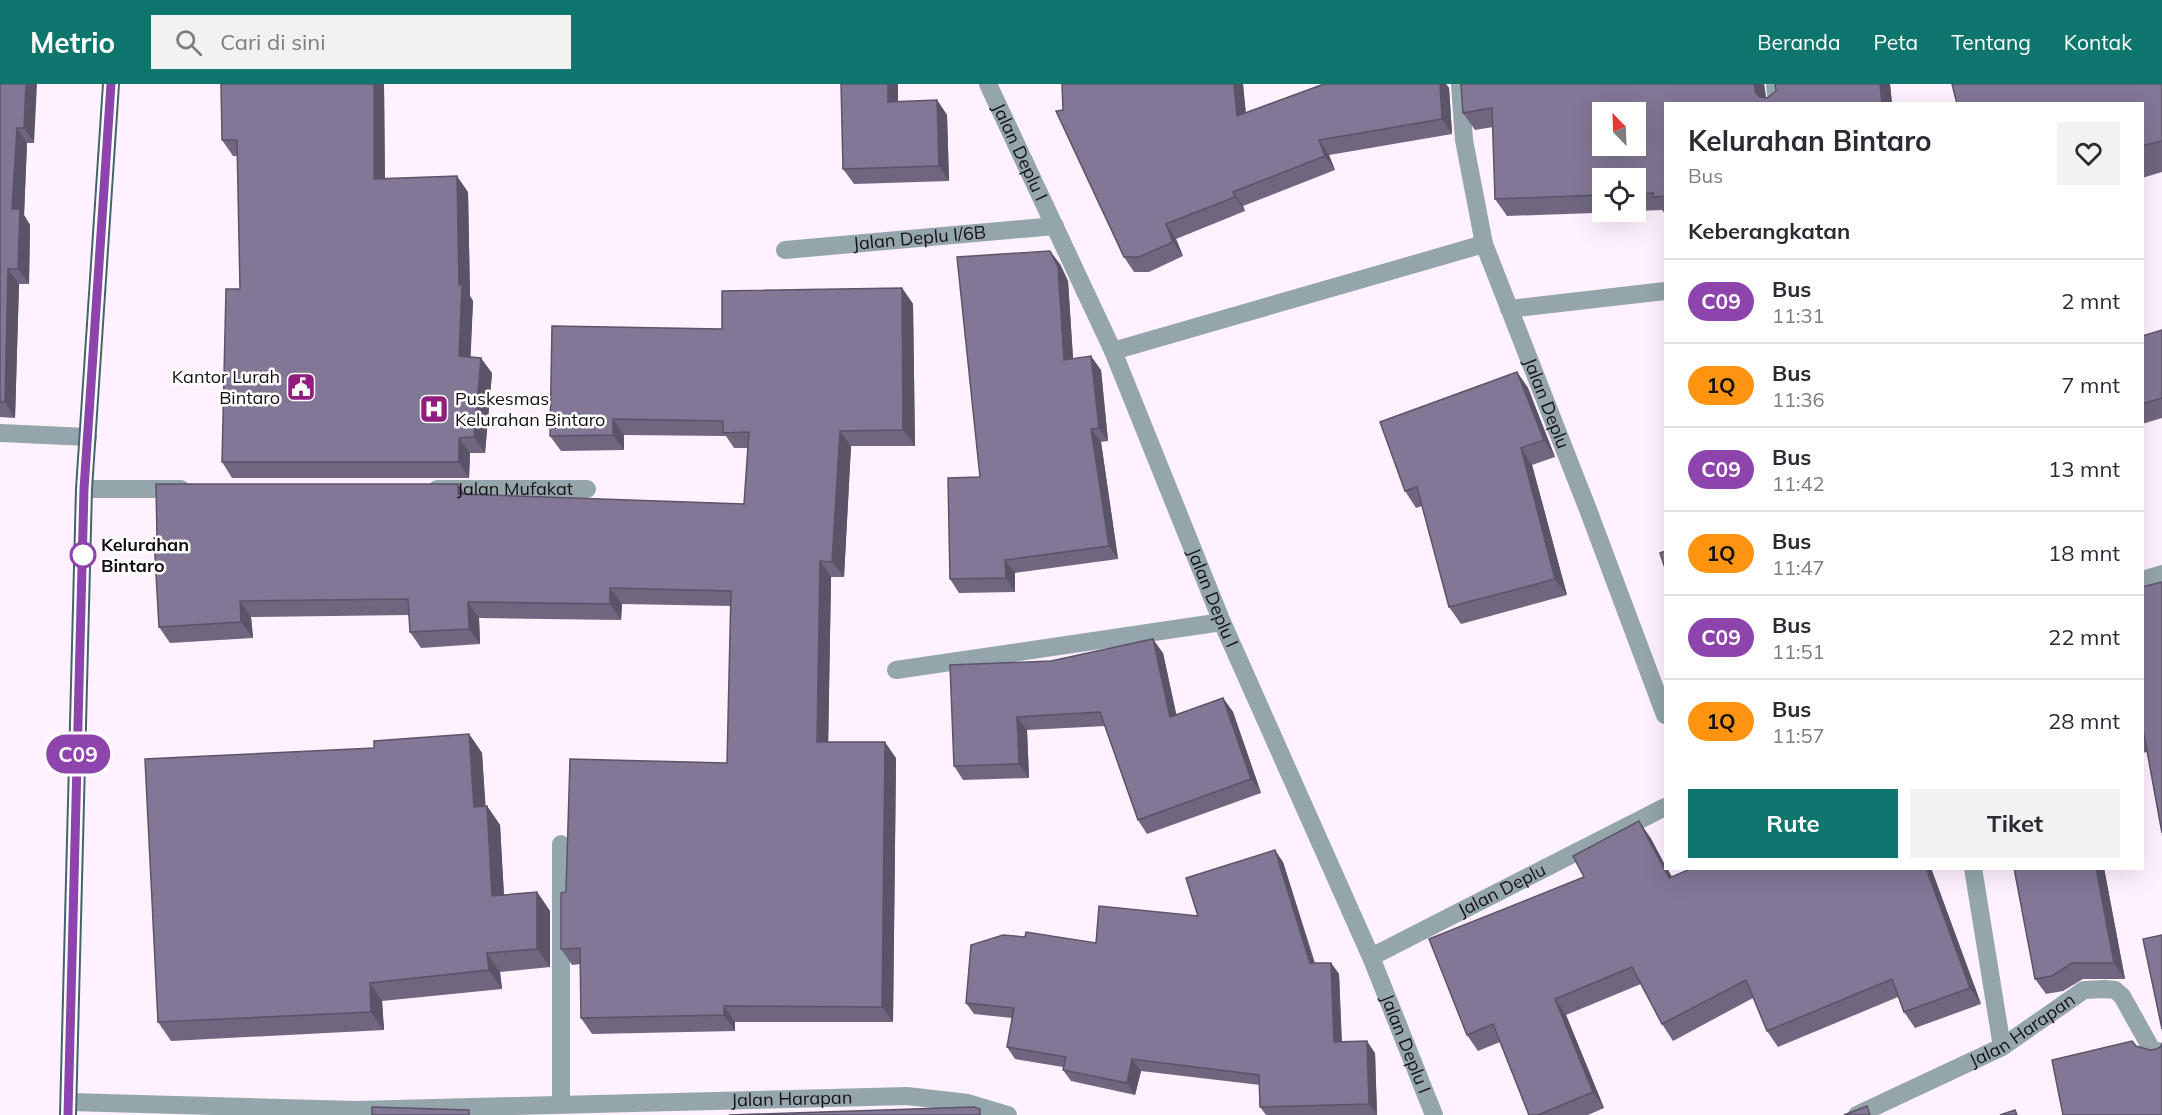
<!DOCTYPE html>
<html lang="id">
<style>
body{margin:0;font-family:Mulish,sans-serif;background:#f2f2f3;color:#2b2b33;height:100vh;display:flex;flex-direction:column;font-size:22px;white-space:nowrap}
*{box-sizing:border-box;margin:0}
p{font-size:20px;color:#7c7c81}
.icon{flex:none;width:33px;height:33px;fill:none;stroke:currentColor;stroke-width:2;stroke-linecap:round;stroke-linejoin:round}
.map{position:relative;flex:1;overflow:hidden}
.sheet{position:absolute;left:1664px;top:18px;width:480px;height:768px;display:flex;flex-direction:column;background:#fff;border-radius:0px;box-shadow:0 6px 24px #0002}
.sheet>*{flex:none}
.badge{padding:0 12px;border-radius:20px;font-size:21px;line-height:39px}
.needle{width:39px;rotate:337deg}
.buttons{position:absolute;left:1592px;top:18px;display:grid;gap:12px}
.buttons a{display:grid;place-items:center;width:54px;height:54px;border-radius:0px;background:#fff;box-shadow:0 6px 24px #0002;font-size:30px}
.map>.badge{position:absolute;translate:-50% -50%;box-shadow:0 0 0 3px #fff}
h2{padding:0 24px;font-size:22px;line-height:54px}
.round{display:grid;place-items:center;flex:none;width:63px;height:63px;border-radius:0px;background:#f2f2f3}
.head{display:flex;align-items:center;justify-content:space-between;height:102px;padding:0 24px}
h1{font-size:28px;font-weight:700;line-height:45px}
.primary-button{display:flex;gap:12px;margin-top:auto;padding:12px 24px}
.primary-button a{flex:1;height:69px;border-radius:0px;background:#0f766e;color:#fff;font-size:24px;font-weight:700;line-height:69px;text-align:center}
.primary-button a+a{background:#f2f2f3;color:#2b2b33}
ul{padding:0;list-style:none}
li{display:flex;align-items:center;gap:18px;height:84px;padding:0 24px;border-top:2px solid #e1e1e2}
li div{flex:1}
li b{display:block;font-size:22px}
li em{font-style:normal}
li .badge{min-width:66px;font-weight:700;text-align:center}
header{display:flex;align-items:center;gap:36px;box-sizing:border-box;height:84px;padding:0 30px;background:#0f766e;color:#fff}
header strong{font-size:28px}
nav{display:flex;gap:33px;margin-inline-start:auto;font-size:21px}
.search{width:420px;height:54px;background:#f2f2f3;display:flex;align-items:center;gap:15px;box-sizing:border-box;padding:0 21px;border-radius:0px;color:#7c7c81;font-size:22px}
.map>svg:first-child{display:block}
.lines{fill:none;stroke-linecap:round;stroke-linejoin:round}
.minor{stroke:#94a6ab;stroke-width:18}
.major{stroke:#44646d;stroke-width:18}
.wall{fill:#706680}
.shaded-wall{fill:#5b5368}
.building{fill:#827795;stroke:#5b5368;stroke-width:1.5;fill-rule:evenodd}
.line-casing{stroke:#fff;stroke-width:14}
.line{stroke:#8e44ad;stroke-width:9}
.stop-dot{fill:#fff;stroke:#8e44ad;stroke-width:3}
.labels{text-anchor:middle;stroke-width:5;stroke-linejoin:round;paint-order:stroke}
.street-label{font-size:18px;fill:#150f15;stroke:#fff}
.poi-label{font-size:18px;fill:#150f15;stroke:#fff;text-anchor:end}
.stop-label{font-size:18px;font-weight:bold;fill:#150f15;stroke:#fff;text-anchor:start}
</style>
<header>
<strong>Metrio</strong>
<div class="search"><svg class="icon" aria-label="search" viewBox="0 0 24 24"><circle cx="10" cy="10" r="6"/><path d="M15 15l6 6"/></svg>Cari di sini</div>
<nav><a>Beranda</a><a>Peta</a><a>Tentang</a><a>Kontak</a></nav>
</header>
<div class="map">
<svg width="2162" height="1031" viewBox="0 0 2162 1031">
<rect width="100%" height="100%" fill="#fff1fe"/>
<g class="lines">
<g class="minor">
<path id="s1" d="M988,0L1113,267L1222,538L1371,873L1434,1031"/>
<path id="s2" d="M1460,0L1464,56L1484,160L1587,423L1665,631"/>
<polyline points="1775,0 1777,20"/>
<path id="s3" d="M785,166L1055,142"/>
<polyline points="1509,225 1665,207"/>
<polyline points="1113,267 1484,160"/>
<polyline points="0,349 88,353"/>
<polyline points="84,405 181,405"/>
<path id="s4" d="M437,405H587"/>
<polyline points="2142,496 2162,490"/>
<polyline points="896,586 1222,538"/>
<polyline points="561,760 561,1020"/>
<polyline points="1973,784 2002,963"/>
<path id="s5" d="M1371,873L1665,723"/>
<path id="s6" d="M70,1018L357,1026L907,1012L968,1019L1008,1031"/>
<path id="s7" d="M1857,1031L2002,963L2084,906L2105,905L2115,906L2122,912L2152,966L2162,968"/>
</g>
<polyline class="major" points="68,1031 84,405 111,0"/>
</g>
<g class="wall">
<polygon points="0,0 34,59 27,59 24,131 30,141 29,200 19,200 15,334 0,333"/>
<polygon points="384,0 385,94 468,108 470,212 473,217 470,273 492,289 485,369 470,369 469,394 232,394 222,378 240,205 238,72 233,72 222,56"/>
<polygon points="841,0 898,0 898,18 937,16 947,31 949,97 854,100 843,85"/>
<polygon points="1062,0 1243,0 1246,29 1324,0 1446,0 1449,4 1452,50 1329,71 1335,86 1243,122 1245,127 1176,155 1183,172 1149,188 1134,188 1124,173 1063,26"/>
<polygon points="1461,0 1764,0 1766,14 1767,14 1776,7 1775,0 1890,0 1892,20 1665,20 1665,130 1662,126 1635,127 1635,94 1602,94 1602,128 1622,128 1507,132 1495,115 1493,43 1475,46 1463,29"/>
<polygon points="2162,0 2162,88 2142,94 2142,20"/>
<polygon points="1060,180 1068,197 1073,275 1101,286 1108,357 1101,358 1118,475 1015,489 1015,508 959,509 950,495"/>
<polygon points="902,204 913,220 915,362 851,362 844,493 831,493 828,658 896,674 893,938 735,938 735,947 592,950 581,934 580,880 572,881 561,865 566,808 727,679 731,522 622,520 621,536 479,534 480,560 421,564 410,548 409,531 251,533 253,554 170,559 159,543 465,411 744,420 748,364 734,364 726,352 624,351 624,366 561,367 550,352 722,245"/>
<polygon points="2162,246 2162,334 2142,340 2142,252"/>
<polygon points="1517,288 1528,304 1555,373 1532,381 1567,511 1461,540 1449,523 1422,422 1416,424 1405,407"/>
<polygon points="2162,498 2162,749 2147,668 2142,669 2142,503"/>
<polygon points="1163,569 1176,631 1223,614 1233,628 1261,709 1147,750 1138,736 1105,642 1027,646 1029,694 963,696 954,682 1051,577"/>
<polygon points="469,650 482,669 485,722 487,722 500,741 504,811 537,808 550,827 550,883 500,888 502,905 382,917 384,946 171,957 158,938 374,664"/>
<polygon points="1650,753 1665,781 1665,784 1667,784 1672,793 1693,784 1931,784 1981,920 1915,944 1904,928 1898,913 1778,963 1767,947 1753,914 1673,957 1662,940 1641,900 1566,931 1604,1024 1588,1031 1529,1031 1500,958 1478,967 1467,951 1584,793"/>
<polygon points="1283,778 1315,879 1331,879 1339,890 1342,958 1375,969 1377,1031 1266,1031 1260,1023 1260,1001 1141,987 1135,1011 1071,997 1063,986 1063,983 1015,975 1007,963 1012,934 974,930 966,919 1096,859 1198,832"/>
<polygon points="2104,784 2125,895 2083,895 2063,907 2046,910 2035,895"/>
</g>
<g class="shaded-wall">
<polygon points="26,0 37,0 34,59 24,44"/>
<polygon points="374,0 384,0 385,110 374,95"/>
<polygon points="888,0 898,0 898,33 888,18"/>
<polygon points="1234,0 1243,0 1247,47 1237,32"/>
<polygon points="1440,0 1446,0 1449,4 1452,50 1442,35"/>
<polygon points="1754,0 1764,0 1767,20 1756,9"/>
<polygon points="1880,0 1890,0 1892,20 1882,20"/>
<polygon points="937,16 947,31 949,97 939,82"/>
<polygon points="17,44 27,59 24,131 30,141 29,200 18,185 12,125"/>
<polygon points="1319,56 1329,71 1335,86 1325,72"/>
<polygon points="457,92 468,108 470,212 473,217 470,288 459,272 459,201"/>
<polygon points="1233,108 1243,122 1245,127 1235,113"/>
<polygon points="1166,140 1176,155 1183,172 1173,158"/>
<polygon points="1050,167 1060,180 1068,197 1074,289 1064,276"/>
<polygon points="8,185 19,200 15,334 5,318"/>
<polygon points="902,204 913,220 915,362 903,346"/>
<polygon points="1091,272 1101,286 1108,357 1099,344"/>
<polygon points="481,274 492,289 485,369 474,353"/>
<polygon points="1517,288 1528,304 1555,373 1544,356"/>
<polygon points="613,335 624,351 624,366 613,351"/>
<polygon points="1091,345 1101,358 1118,475 1109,462"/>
<polygon points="840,347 851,362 844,493 832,478"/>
<polygon points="459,354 470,369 469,394 459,378"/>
<polygon points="1521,364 1532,381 1567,511 1555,495"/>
<polygon points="458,400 469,416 458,410"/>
<polygon points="1005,476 1015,489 1015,508 1006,494"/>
<polygon points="820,477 831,493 828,674 817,658"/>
<polygon points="610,504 622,520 621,536 610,520"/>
<polygon points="240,517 251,533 253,554 241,538"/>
<polygon points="468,518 479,534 480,560 469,545"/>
<polygon points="1153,555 1163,569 1180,647 1170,633"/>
<polygon points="1223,614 1233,628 1261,709 1251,695"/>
<polygon points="1017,633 1027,646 1029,694 1019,680"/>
<polygon points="469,650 482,669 487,742 474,723"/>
<polygon points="885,658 896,674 893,938 882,923"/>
<polygon points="487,722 500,741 505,831 492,812"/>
<polygon points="1639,737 1650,753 1665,781 1665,784 1667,784 1681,810 1669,794"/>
<polygon points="1275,766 1283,778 1318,891 1310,879"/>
<polygon points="1926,784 1931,784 1981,920 1970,904"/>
<polygon points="2096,784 2104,784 2125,895 2114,879"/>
<polygon points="537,808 550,827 550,883 537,865"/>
<polygon points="487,869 500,888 502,905 489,886"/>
<polygon points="1331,879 1339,890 1342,969 1334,958"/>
<polygon points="370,899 382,917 384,946 371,928"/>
<polygon points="1555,915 1566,931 1604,1024 1593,1008"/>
<polygon points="724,922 735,938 735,947 724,931"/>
<polygon points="1367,957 1375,969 1377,1031 1369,1020"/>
<polygon points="1132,975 1141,987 1135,1011 1127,999"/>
</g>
<g class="building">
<polygon points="0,0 26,0 24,44 17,44 12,125 20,125 18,185 8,185 5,318 0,318"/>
<polygon points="221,0 374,0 374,95 457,92 459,201 462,201 459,272 481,274 474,353 459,354 459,378 222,378 226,205 240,205 237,56 222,56"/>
<polygon points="841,0 888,0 888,18 937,16 939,82 843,85"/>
<polygon points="1062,0 1234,0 1237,32 1324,0 1440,0 1442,35 1319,56 1325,72 1233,108 1235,113 1166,140 1173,158 1139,173 1124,173 1056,27 1063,26"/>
<path d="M1461,0H1754L1756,9L1760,13L1767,14L1776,7L1775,0H1880L1882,20H1665V112L1653,113V109L1635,110V94H1602V111L1495,115L1492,24L1463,29ZM1602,28H1635V62H1602Z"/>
<polygon points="1952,0 2162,0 2162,57 2142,62 2142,20 1957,20"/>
<polygon points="1050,167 1058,183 1064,276 1091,272 1099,344 1091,345 1109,462 1005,476 1006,494 950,495 948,394 980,393 957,173"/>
<polygon points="902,204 903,346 840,347 832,478 820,477 817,658 885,658 882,923 724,922 724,931 581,934 580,864 561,865 561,809 566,808 570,675 727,679 731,507 610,504 610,520 468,518 469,545 410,548 408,515 240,517 241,538 159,543 154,454 157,454 156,400 458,400 458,410 744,420 749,348 723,349 723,337 613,335 613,351 550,352 552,242 722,245 722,207"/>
<polygon points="2162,246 2162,314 2142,320 2142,252"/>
<polygon points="1517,288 1544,356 1521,364 1555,495 1449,523 1417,403 1405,407 1380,338"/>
<polygon points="1665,467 1665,484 1660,469"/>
<polygon points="2162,498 2162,749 2144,650 2142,651 2142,503"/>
<polygon points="1153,555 1170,633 1223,614 1251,695 1138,736 1100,628 1017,633 1019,680 954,682 950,581 1051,577"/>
<polygon points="469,650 474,723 487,722 492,812 537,808 537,865 487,869 489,886 370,899 371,928 158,938 145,675 374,664 374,657"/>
<polygon points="1639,737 1669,794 1693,784 1926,784 1970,904 1904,928 1892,895 1767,947 1746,896 1662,940 1632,883 1555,915 1593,1008 1538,1031 1529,1031 1493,940 1467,951 1429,855 1584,793 1573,772"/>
<polygon points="1275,766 1310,879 1331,879 1334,958 1367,957 1369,1020 1260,1023 1259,991 1132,975 1127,999 1063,986 1066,973 1007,963 1014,924 966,919 971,861 1003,851 1025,853 1026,848 1096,859 1099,822 1198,832 1186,794"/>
<polygon points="2014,784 2096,784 2114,879 2072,879 2052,892 2035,895"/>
<polygon points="2162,851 2162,945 2143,855"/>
<polygon points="2132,957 2136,962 2150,966 2157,965 2161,962 2162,959 2162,1031 2063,1031 2052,976"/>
<polygon points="1867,1022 1870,1031 1844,1031"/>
<polygon points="372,1023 469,1026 469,1031 372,1031"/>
<polygon points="974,1023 980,1025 980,1031 729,1031"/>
<polygon points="2015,1026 2017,1031 2000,1031"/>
</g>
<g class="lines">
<g class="line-casing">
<polyline id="line" points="68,1031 84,405 111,0"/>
</g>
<use href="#line" class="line"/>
</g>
<defs>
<g id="civic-square" transform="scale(1.5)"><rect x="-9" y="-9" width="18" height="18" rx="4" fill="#901e7f" stroke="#fff"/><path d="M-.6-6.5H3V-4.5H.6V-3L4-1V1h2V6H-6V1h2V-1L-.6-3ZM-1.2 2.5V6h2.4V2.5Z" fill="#fff"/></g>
<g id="hospital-square" transform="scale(1.5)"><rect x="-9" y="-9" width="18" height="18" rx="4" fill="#901e7f" stroke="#fff"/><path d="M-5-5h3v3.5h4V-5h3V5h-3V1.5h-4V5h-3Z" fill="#fff"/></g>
</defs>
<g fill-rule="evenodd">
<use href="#civic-square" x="301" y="303"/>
<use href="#hospital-square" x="434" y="325"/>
</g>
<circle class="stop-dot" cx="83" cy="471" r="12"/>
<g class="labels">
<g class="street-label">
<text dy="6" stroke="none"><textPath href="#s1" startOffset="75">Jalan Deplu I</textPath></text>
<text dy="6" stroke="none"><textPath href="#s3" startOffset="135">Jalan Deplu I/6B</textPath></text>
<text dy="6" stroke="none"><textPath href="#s2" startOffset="333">Jalan Deplu</textPath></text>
<text dy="6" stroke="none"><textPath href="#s4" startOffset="78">Jalan Mufakat</textPath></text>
<text dy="6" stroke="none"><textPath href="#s1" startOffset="561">Jalan Deplu I</textPath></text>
<text dy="6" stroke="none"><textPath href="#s5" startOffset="147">Jalan Deplu</textPath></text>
<text dy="6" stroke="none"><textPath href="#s7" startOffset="186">Jalan Harapan</textPath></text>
<text dy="6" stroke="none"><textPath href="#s1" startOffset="1047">Jalan Deplu I</textPath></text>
<text dy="6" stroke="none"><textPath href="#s6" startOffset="722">Jalan Harapan</textPath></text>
</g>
<g class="poi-label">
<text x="280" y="299">Kantor Lurah<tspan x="280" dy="21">Bintaro</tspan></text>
<text x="455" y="321" text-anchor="start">Puskesmas<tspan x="455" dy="21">Kelurahan Bintaro</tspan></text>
</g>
<g class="stop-label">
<text x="101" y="467">Kelurahan<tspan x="101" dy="21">Bintaro</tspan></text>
</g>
</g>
</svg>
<div class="buttons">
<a><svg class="needle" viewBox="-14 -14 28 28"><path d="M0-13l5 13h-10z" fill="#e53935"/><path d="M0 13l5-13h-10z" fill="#7c7c81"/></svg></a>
<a><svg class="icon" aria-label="locate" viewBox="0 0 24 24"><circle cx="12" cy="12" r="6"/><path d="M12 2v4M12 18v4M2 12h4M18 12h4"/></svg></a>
</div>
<b class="badge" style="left:78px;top:670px;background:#8e44ad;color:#fff">C09</b>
<section class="sheet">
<div class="head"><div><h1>Kelurahan Bintaro</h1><p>Bus</p></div><a class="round"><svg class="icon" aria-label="heart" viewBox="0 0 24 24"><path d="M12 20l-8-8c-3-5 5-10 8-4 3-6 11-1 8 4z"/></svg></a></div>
<h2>Keberangkatan</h2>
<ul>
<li><span class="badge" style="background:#8e44ad;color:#fff">C09</span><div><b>Bus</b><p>11:31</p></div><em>2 mnt</em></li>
<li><span class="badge" style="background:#ff9410;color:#111">1Q</span><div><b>Bus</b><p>11:36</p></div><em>7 mnt</em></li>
<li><span class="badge" style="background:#8e44ad;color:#fff">C09</span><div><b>Bus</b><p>11:42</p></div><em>13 mnt</em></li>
<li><span class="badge" style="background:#ff9410;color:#111">1Q</span><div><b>Bus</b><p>11:47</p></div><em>18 mnt</em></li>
<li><span class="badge" style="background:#8e44ad;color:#fff">C09</span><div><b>Bus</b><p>11:51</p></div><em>22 mnt</em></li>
<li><span class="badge" style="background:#ff9410;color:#111">1Q</span><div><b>Bus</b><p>11:57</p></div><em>28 mnt</em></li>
</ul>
<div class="primary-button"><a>Rute</a><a>Tiket</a></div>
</section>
</div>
